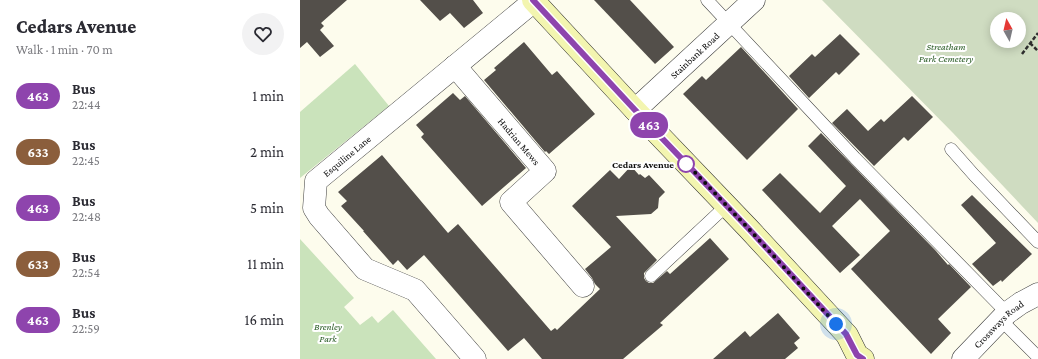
<!DOCTYPE html>
<meta charset="utf-8">
<style>
body{margin:0;font-family:"Crimson Pro",serif;background:#f2f2f3;color:#2b2b33;height:100vh;display:flex;flex-direction:column;font-size:15px;white-space:nowrap}
*{box-sizing:border-box;margin:0}
p{font-size:13px;color:#7c7c81}
.icon{flex:none;width:22px;height:22px;fill:none;stroke:currentColor;stroke-width:2;stroke-linecap:round;stroke-linejoin:round}
.map{position:relative;flex:1;overflow:hidden}
.side{display:flex;flex-direction:column;background:#fff;width:300px}
.side>*{flex:none}
.badge{padding:0 8px;border-radius:13px;font-size:14px;line-height:26px}
.needle{width:26px;rotate:352deg}
.buttons{position:absolute;left:690px;top:12px;display:grid;gap:8px}
.buttons a{display:grid;place-items:center;width:36px;height:36px;border-radius:50%;background:#fff;box-shadow:0 2px 10px #0003;font-size:20px}
.you{position:absolute;width:20px;height:20px;margin:-10px;border:3px solid #fff;border-radius:50%;background:#1a73e8;box-shadow:0 0 0 6px #1a73e833}
.map>.badge{position:absolute;translate:-50% -50%;box-shadow:0 0 0 2px #fff}
.round{display:grid;place-items:center;flex:none;width:42px;height:42px;border-radius:21px;background:#f2f2f3}
.overview{display:flex;align-items:center;justify-content:space-between;height:68px;padding:0 16px}
h1{font-size:19px;font-weight:800;line-height:30px}
ul{padding:0;list-style:none}
li{display:flex;align-items:center;gap:12px;height:56px;padding:0 16px}
li div{flex:1}
li b{display:block;font-size:15px}
li em{font-style:normal}
li .badge{min-width:44px;font-weight:700;text-align:center}
main{display:flex;flex:1;min-height:0}
.map>svg:first-child{display:block}
.green{fill:#cae3bb}
.cemetery{fill:#cfdcc1;fill-rule:evenodd}
.building{fill:#534f4a}
.lines{fill:none;stroke-linecap:round;stroke-linejoin:round}
.lane-casing{stroke:#3f3f3f;stroke-width:13}
.street-casing{stroke:#3f3f3f;stroke-width:23}
.secondary-casing{stroke:#2e2e2e;stroke-width:23}
.path{stroke:#2e2e2e;stroke-width:2.5;stroke-dasharray:4 2;stroke-linecap:butt}
.lane{stroke:#fff;stroke-width:12}
.street{stroke:#fff;stroke-width:22}
.secondary{stroke:#f3f5b0;stroke-width:22}
.line-casing{stroke:#fff;stroke-width:9}
.line{stroke:#8e44ad;stroke-width:6}
.walk{stroke:#0c0c0c;stroke-width:4;stroke-dasharray:0 7.2}
.stop-dot{fill:#fff;stroke:#8e44ad;stroke-width:2}
.labels{text-anchor:middle;stroke-width:4;stroke-linejoin:round;paint-order:stroke}
.park-label{font-size:10px;font-style:italic;fill:#295b25;stroke:#fff}
.street-label{font-size:10px;fill:#0c0c0c;stroke:#fff}
.stop-label{font-size:10px;font-weight:bold;fill:#0c0c0c;stroke:#fff;text-anchor:end}
</style>
<main>
<section class="side">
<div class="overview"><div><h1>Cedars Avenue</h1><p>Walk · 1 min · 70 m</p></div><a class="round"><svg class="icon" aria-label="heart" viewBox="0 0 24 24"><path d="M12 20l-8-8c-3-5 5-10 8-4 3-6 11-1 8 4z"/></svg></a></div>
<ul>
<li><span class="badge" style="background:#8e44ad;color:#fff">463</span><div><b>Bus</b><p>22:44</p></div><em>1 min</em></li>
<li><span class="badge" style="background:#8b5e3c;color:#fff">633</span><div><b>Bus</b><p>22:45</p></div><em>2 min</em></li>
<li><span class="badge" style="background:#8e44ad;color:#fff">463</span><div><b>Bus</b><p>22:48</p></div><em>5 min</em></li>
<li><span class="badge" style="background:#8b5e3c;color:#fff">633</span><div><b>Bus</b><p>22:54</p></div><em>11 min</em></li>
<li><span class="badge" style="background:#8e44ad;color:#fff">463</span><div><b>Bus</b><p>22:59</p></div><em>16 min</em></li>
</ul>
</section>
<div class="map">
<svg width="738" height="359" viewBox="0 0 738 359">
<rect width="100%" height="100%" fill="#fdfced"/>
<g class="green">
<polygon points="55,64 89,106 0,178 0,112"/>
<polygon points="0,239 54,298 44,307 60,325 72,316 78,323 93,310 136,359 0,359"/>
</g>
<path class="cemetery" d="M522,0H738V223L653,133ZM697,19H719V41H697Z"/>
<g class="building">
<polygon points="0,0 47,0 21,23 24,26 20,30 34,46 20,57 7,42 0,48"/>
<polygon points="120,0 173,0 183,13 164,28 150,13 140,21"/>
<polygon points="294,0 330,0 374,47 355,64"/>
<polygon points="540,34 560,54 539,75 536,72 509,98 489,76 512,54 515,57"/>
<polygon points="224,42 252,75 257,71 295,114 249,154 246,151 245,152 184,80 196,70 194,68"/>
<polygon points="441,47 498,109 447,160 383,94 402,76 406,80"/>
<polygon points="153,93 160,100 165,96 226,168 182,206 121,137 124,134 116,125"/>
<polygon points="612,96 633,117 608,141 604,137 574,166 532,123 547,109 568,131 581,119 584,122"/>
<polygon points="521,133 636,251 648,265 649,264 671,287 638,319 651,333 631,354 551,269 590,231 560,199 532,226 560,255 540,273 462,190 480,173 520,213 546,186 508,146"/>
<polygon points="82,155 148,233 158,224 251,331 255,328 257,330 300,289 295,284 292,278 285,269 311,247 272,206 310,170 319,179 331,166 339,175 340,174 345,178 349,175 365,192 359,198 358,208 351,214 316,216 357,260 344,273 344,278 346,281 349,283 353,283 367,271 370,274 410,238 429,259 360,323 363,325 323,359 242,359 224,338 208,351 124,255 107,270 98,260 93,265 63,231 64,231 41,206 47,201 38,192"/>
<polygon points="672,195 732,254 702,282 701,280 693,286 672,264 696,243 661,205"/>
<polygon points="478,313 500,338 494,343 498,348 485,359 413,359 445,331 450,337"/>
</g>
<g class="lines">
<g class="lane-casing">
<g id="lane">
<polyline points="407,0 555,158 707,313"/>
<polyline points="651,149 674,175 738,242"/>
<polyline points="351,276 426,206"/>
<polyline points="700,319 738,357"/>
</g>
</g>
<g class="street-casing">
<g id="street">
<path id="s1" d="M155,66L245,171L211,202L283,286"/>
<path id="s2" d="M335,110L454,0"/>
<path id="s3" d="M175,359L115,290L65,269L19,216L14,208L16,181L234,1"/>
<path id="s4" d="M663,359L707,313L721,303L738,294"/>
</g>
</g>
<g class="secondary-casing">
<polyline id="secondary" points="233,0 335,110 448,228 547,335 557,355 563,359"/>
</g>
<g class="path">
<polyline points="730,43 738,51"/>
<polyline points="722,54 738,33"/>
</g>
<use href="#lane" class="lane"/>
<use href="#street" class="street"/>
<use href="#secondary" class="secondary"/>
</g>
<g class="lines">
<g class="line-casing">
<polyline id="line" points="233,0 335,110 448,228 546,334 557,355 563,359"/>
</g>
<use href="#line" class="line"/>
<polyline class="walk" points="386,164 386,163 448,228 536,324"/>
</g>
<circle class="stop-dot" cx="386" cy="164" r="8"/>
<g class="labels">
<g class="park-label">
<text x="646" y="50">Streatham<tspan x="646" dy="12">Park Cemetery</tspan></text>
<text x="28" y="330">Brenley<tspan x="28" dy="12">Park</tspan></text>
</g>
<g class="street-label">
<text dy="4" stroke="none"><textPath href="#s2" startOffset="81">Stainbank Road</textPath></text>
<text dy="4" stroke="none"><textPath href="#s1" startOffset="99">Hadrian Mews</textPath></text>
<text dy="4" stroke="none"><textPath href="#s3" startOffset="292">Esquiline Lane</textPath></text>
<text dy="4" stroke="none"><textPath href="#s4" startOffset="50">Crossways Road</textPath></text>
</g>
<g class="stop-label">
<text x="374" y="168">Cedars Avenue</text>
</g>
</g>
</svg>
<div class="buttons">
<a><svg class="needle" viewBox="-14 -14 28 28"><path d="M0-13l5 13h-10z" fill="#e53935"/><path d="M0 13l5-13h-10z" fill="#7c7c81"/></svg></a>
</div>
<div class="you" style="left:536px;top:324px"></div>
<b class="badge" style="left:349px;top:125px;background:#8e44ad;color:#fff">463</b>
</div>
</main>
